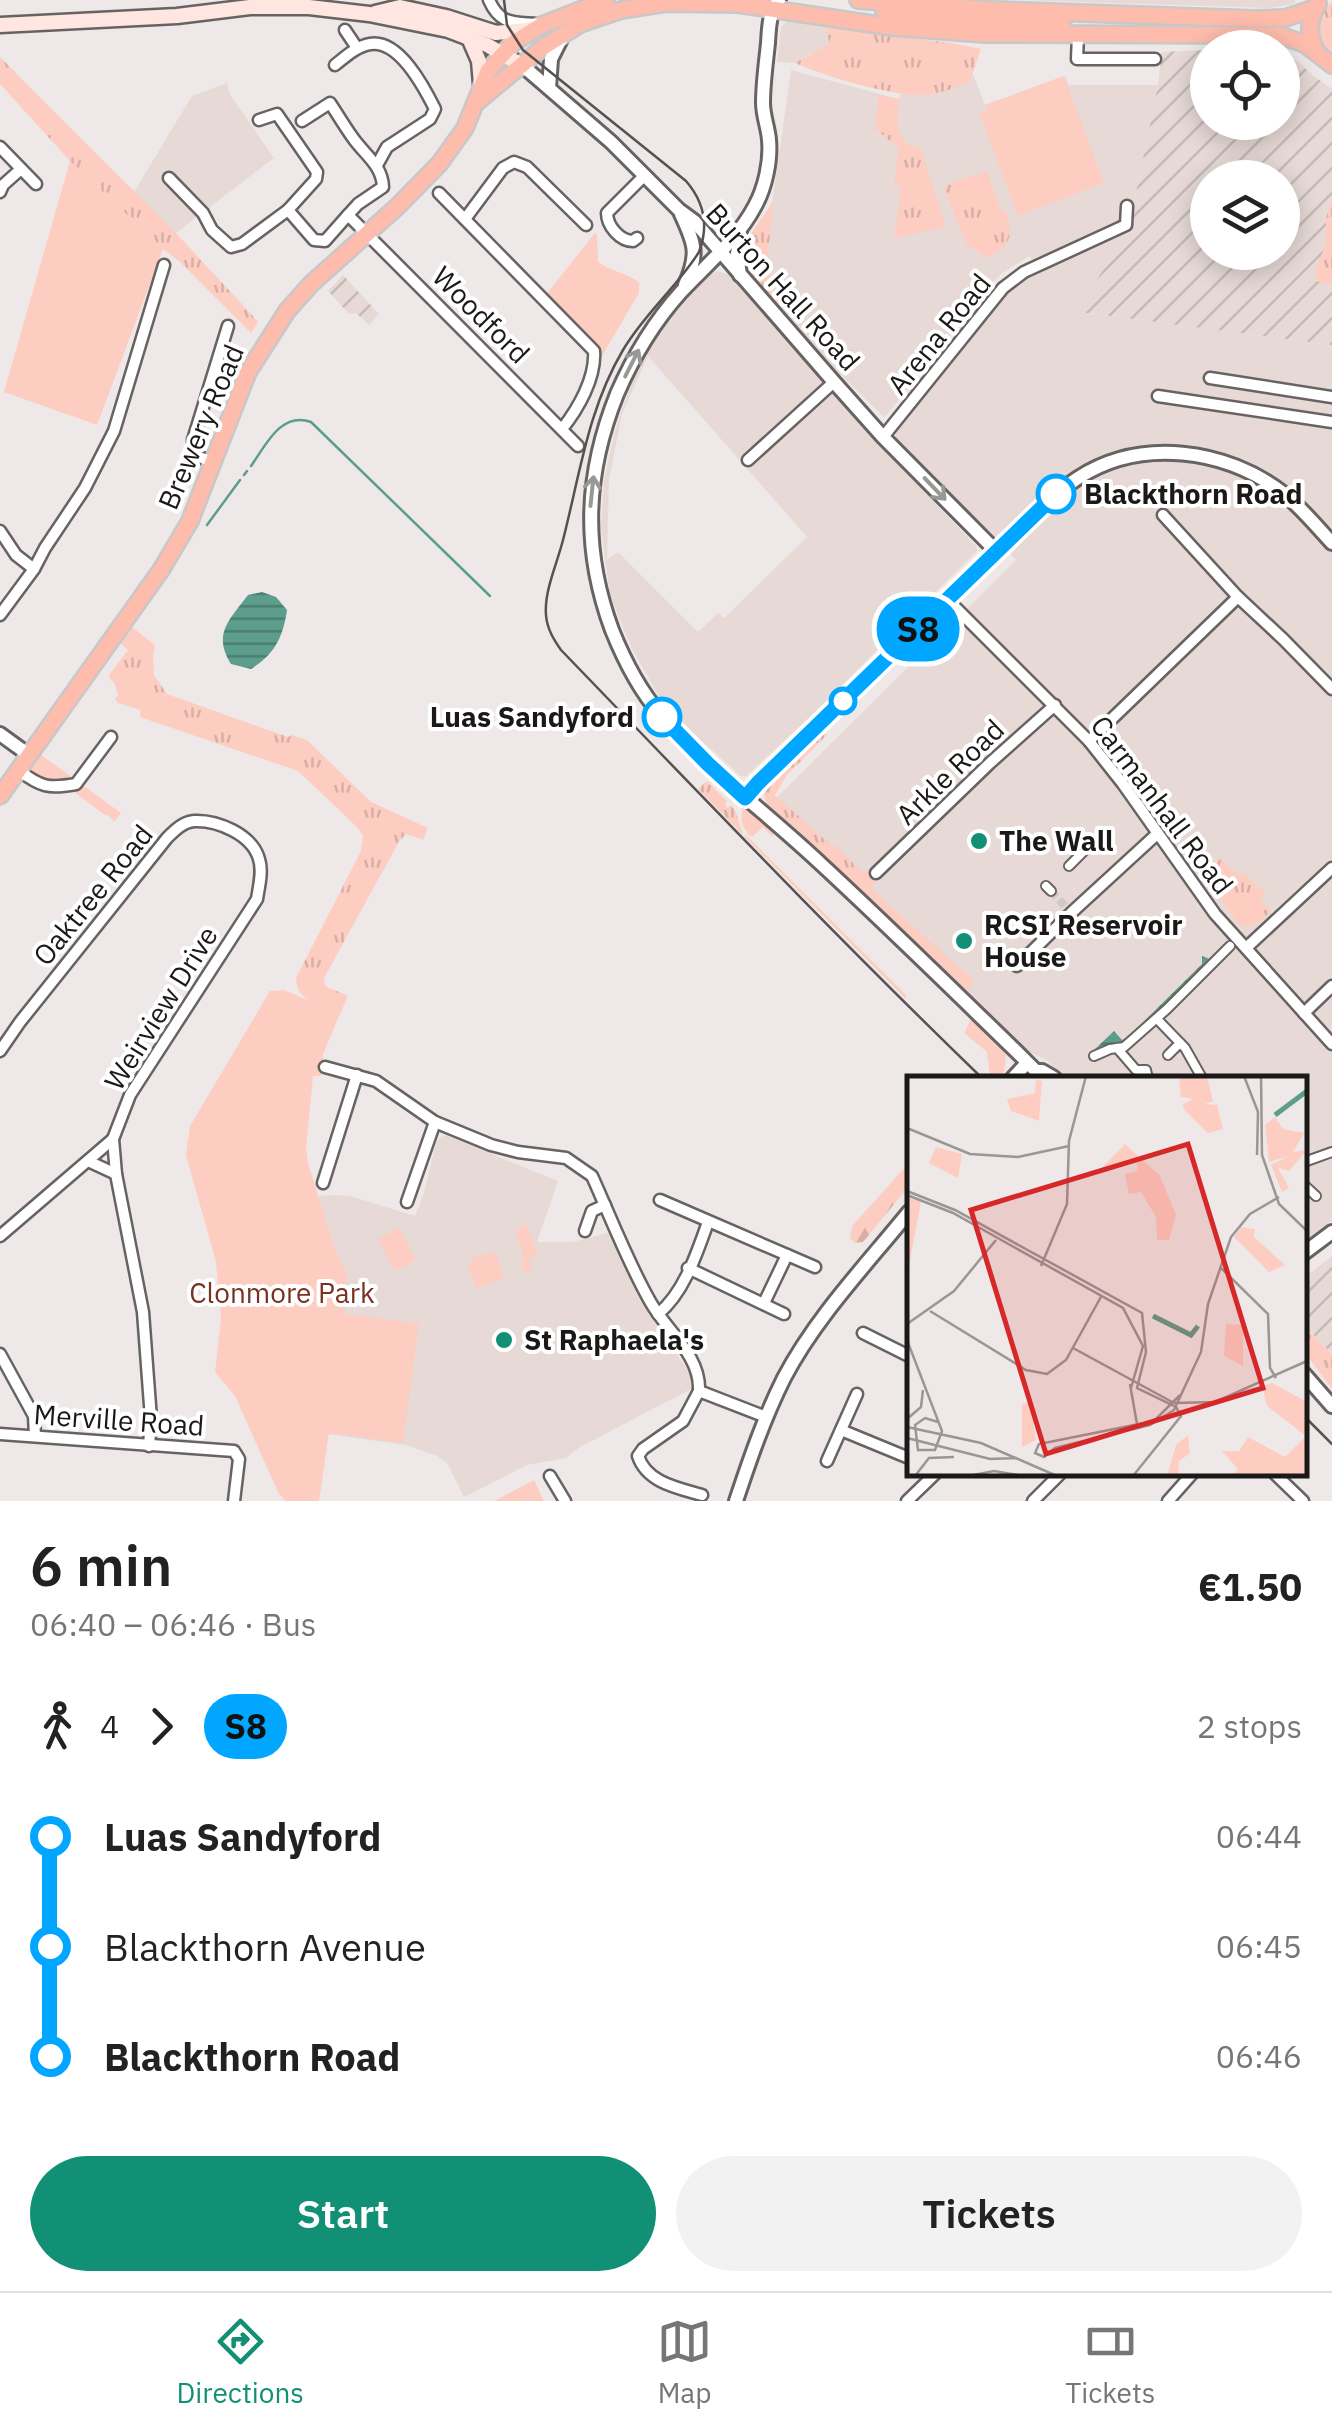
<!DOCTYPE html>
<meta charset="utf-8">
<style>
body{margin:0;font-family:"IBM Plex Sans",sans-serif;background:#f2f2f2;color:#222;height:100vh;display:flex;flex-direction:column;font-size:38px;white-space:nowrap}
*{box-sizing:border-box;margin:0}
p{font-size:32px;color:#767676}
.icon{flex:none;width:55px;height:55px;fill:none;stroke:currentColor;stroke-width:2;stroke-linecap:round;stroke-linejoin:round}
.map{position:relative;height:1501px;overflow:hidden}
.drawer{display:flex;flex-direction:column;background:#fff;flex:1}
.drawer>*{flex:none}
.badge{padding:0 20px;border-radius:32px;font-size:35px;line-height:65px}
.buttons{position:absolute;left:1190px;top:30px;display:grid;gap:20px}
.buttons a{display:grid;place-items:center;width:110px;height:110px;border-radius:50%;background:#fff;box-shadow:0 5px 25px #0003;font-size:50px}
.map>.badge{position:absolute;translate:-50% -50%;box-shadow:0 0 0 5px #fff}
.legs{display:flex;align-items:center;gap:15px;height:110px;padding:0 30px;font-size:32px}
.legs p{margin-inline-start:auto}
.summary{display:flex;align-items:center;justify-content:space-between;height:170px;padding:0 30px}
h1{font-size:55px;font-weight:600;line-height:75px}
.cta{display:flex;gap:20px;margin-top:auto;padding:20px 30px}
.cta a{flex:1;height:115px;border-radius:60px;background:#129076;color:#fff;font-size:40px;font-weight:600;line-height:115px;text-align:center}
.cta a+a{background:#f2f2f2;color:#222}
ul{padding:0 30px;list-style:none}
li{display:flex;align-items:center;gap:35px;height:110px;font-size:38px}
li i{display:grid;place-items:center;width:15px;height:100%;margin:0 12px;background:currentColor}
li i::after{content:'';width:25px;height:25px;margin:-12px;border:8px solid;border-radius:50%;background:#fff}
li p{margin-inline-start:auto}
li:first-child i{background:linear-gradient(#0000 50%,currentColor 0)}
li:last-child i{background:linear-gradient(currentColor 50%,#0000 0)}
.menu{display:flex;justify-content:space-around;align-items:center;height:140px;border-top:2px solid #e0e0e0;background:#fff;font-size:28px;color:#767676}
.menu a{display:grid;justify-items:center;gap:5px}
.menu .on{color:#129076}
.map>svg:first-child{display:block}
.built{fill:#e7dad6;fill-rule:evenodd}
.industrial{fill:url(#industrial-furrows);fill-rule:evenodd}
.grass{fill:url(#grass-tufts)}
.forest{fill:url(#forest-firs)}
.green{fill:#fdcdc1}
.water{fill:url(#water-rules)}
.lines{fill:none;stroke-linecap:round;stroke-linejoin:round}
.stream{stroke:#5c9d8b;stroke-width:2.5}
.pedestrian-tunnel{stroke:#cecac9;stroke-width:8;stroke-dasharray:8 4;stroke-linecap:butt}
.pedestrian-casing{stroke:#676362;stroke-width:12}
.minor-casing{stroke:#676362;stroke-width:15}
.tertiary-casing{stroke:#676362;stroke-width:18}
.secondary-casing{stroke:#676362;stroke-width:19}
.trunk-casing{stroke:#c8c8c8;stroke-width:20}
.pedestrian{stroke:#fff;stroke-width:8}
.minor{stroke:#fff;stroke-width:10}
.tertiary{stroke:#fff;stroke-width:12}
.secondary{stroke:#ffe6e0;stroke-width:14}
.trunk{stroke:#febcac;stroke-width:15}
.tram{stroke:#555251;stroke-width:2.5}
.oneway{stroke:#989897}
.line-1-casing{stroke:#fff;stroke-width:22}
.line-1{stroke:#00a6ff;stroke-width:15}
.stop-1-dot{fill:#fff;stroke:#00a6ff;stroke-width:5}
.poi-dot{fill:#129076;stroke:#fff;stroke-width:4}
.labels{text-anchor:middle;stroke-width:8;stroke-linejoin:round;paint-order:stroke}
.street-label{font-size:28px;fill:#1a1918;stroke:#fff}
.stop-label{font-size:28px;font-weight:bold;fill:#1a1918;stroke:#fff;text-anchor:start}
.poi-label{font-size:28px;font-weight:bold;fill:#1a1918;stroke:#fff;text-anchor:start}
.park-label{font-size:28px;fill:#793222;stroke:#fff}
.inset-river{fill:none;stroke:#5c9d8b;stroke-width:5}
.inset-road{fill:none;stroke:#999695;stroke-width:2.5}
.view{fill:#d62828;fill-opacity:0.15;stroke:#d62828;stroke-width:5}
.inset-edge{fill:none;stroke:#1a1918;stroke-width:5}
</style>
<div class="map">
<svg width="1332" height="1501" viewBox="0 0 1332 1501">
<defs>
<pattern id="industrial-furrows" width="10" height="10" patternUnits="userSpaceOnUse" patternTransform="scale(2.5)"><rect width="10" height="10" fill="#e7dad6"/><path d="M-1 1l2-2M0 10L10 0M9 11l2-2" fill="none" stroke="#c6bab7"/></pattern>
<pattern id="grass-tufts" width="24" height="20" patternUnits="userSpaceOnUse" patternTransform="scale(2.5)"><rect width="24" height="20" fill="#fdcdc1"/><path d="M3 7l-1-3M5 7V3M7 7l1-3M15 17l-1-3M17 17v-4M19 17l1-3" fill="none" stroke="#d8afa5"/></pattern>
<pattern id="forest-firs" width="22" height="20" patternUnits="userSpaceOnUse" patternTransform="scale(2.5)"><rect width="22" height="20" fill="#fdcdc1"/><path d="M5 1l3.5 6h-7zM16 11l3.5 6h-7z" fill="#d8afa5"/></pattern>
<pattern id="water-rules" width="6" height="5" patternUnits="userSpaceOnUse" patternTransform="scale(2.5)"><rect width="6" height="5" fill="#5c9d8b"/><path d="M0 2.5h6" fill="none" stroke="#4b7f71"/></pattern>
</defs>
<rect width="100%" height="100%" fill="#eee9e8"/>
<g class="built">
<polygon points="1015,0 1295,0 1295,3 1289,5 1269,8"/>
<polygon points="787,21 826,27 829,41 821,51 808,55 795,63 777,62 781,27"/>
<polygon points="791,70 899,99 901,92 934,94 970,82 973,74 985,105 1065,76 1069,85 1158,85 1128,232 1079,307 1080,312 1332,345 1332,1221 1305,1240 1304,1078 1064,1078 1046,1060 1028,1051 767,807 1016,560 896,438 895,431 996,299 1035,270 1030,256 1002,273 988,288 886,416 884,417 804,339 782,311 767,265 770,218"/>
<polygon points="227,83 229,93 274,158 176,233 134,192 192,96"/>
<path d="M717,271L731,275L838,390L893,459L976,546L977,551L813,714L746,776H741L692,732L669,711L660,698L632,649L610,595L601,527L604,480L615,431L638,363L665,324L705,277ZM648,356L807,537L724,618L718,613L698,632L618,552L607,560L609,480L622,414Z"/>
<polygon points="445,1135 558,1181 537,1242 573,1242 611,1232 649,1315 692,1376 693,1388 580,1447 566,1458 527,1465 464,1497 447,1463 437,1456 406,1445 327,1434 347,1273 335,1250 317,1196 336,1195 350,1196 415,1216 424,1193 436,1143 439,1138"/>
</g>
<g class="industrial">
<path d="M1207,50L1208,122H1282L1283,54L1298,61L1312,75L1332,89V345L1080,312L1079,307L1128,232L1158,85L1162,52ZM1208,178H1282V252H1208Z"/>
<polygon points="343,275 379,314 369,325 356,313 349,314 328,291"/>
<polygon points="1332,1256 1332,1354 1305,1326 1304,1278"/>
</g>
<g class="grass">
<path d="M1332,1V55C1314,38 1315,18 1332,1Z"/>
<path d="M826,27L951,43L981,49L970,82C956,87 940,94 925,95C891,96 826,77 795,63C807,55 819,53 829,42Z"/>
<polygon points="0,57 176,233 252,315 258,322 251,333 179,261 163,249 70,161 0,84"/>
<path d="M879,95L899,99C897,121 893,143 921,148L946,227L894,238L901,187L894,184L899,149L875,128Z"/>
<path d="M987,171L1001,210L1007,213C1015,235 1008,250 986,258L966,244L944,188L949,183Z"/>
<path d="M773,200L767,265L782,311L780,313C765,295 735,268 747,242C754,227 766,214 773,200Z"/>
<polygon points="1332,200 1332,285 1316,281 1316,266 1325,247 1326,218"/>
<path d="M132,627L155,645L153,655L154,675L167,694L288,737L292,735L307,740L371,802L428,828L423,840L407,834L400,840L324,978L325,986L348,996L340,1014C322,1006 296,1002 296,978L361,851L363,836L359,829L298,771L140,717L141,710L118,703L115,699L118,695L114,682L110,680L109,675L128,650L120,643Z"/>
<polygon points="821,730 827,735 787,775 775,795 833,847 835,845 862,872 866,870 877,881 870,888 974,980 967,994 767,807 764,794 766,787"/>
<polygon points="33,749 121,813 114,822 109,816 105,815 66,786 53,787 19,771"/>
<polygon points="707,781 727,801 725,804 727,808 731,805 736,812 743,835 698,789"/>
<path d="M730,793L774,834L772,836L763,827L753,836H750C743,828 739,820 743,810L726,796Z"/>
<polygon points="746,835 906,995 906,999 744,836"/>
<path d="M1220,858L1237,875L1243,872L1266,894L1260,900L1271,911C1262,919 1252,932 1239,924L1203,876Z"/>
<polygon points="971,1019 1006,1055 1004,1072 1000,1078 990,1076 987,1052 964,1033"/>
<polygon points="1304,1326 1332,1354 1332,1389 1305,1353"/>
</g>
<polygon class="forest" points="909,1163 909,1185 905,1191 863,1242 855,1243 850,1238 852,1226"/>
<g class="green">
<polygon points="1064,76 1104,183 1018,216 979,113 987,110 985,105"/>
<polygon points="70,161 163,249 97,425 4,392"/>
<path d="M594,234H597L598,262C611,272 628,272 639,283V293L599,361V352L594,343L546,295Z"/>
<polygon points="284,990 340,1014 323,1054 321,1076 313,1076 306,1148 308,1163 335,1250 347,1273 344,1314 419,1324 403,1443 329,1433 319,1501 285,1501 278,1492 235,1396 215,1372 221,1318 216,1262 186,1155 190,1126 270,991"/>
<polygon points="526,1225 538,1255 528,1259 532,1271 525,1273 520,1263 525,1260 516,1235 519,1227"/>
<polygon points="399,1228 416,1260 395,1271 378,1239"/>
<polygon points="495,1252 504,1278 476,1288 467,1264 472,1263 471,1258"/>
<polygon points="534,1480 544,1501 494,1501"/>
</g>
<g class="water">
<path d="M262,592L276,597L287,610C283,637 275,654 251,669L231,664C212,634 230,619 248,595Z"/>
<polygon points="1202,956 1212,960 1123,1045 1119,1042 1097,1053 1094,1050 1114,1031 1122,1040 1127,1038 1198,968 1202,964"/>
</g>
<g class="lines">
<g class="stream">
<path d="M251,466C266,445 281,411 311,422L490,596"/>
<polyline points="244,475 247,471"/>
<polyline points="207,525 240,480"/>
</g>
<polyline class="pedestrian-tunnel" points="1051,891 1065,906"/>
<g class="pedestrian-casing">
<g id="pedestrian">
<polyline points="1069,866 1087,848"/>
<polyline points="1046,886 1051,891"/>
<polyline points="1157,1019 1185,1048 1202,1078"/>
<polyline points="1117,1048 1136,1070 1146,1070 1148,1078"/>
<polyline points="1168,1055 1180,1043"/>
<polyline points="1094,1056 1110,1049 1124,1047 1167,1009 1230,946"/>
<polyline points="1304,1162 1332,1152"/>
<polyline points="1304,1185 1316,1196"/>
</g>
</g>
<g class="minor-casing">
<g id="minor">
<path d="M489,0C500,25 513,22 537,24"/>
<polyline points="345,30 357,48"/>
<polyline points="1078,35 1077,59 1155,59"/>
<path d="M335,65C345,57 357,46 370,44C399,39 424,87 435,109L430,119L387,147L377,165"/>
<polyline points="259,120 277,114 317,172 316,179 288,210 314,240 325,241 348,215"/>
<path d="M302,121L330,103C338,115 345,127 353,138C365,155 382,165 383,187L358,204L348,215L578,446"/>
<polyline points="0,147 36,184"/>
<polyline points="169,178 203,213 212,230 231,247 242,244 288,210"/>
<polyline points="0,192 3,185 21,169"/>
<path d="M439,193L594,351C596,378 578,409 562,429"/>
<polyline points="465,219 503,168 514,162 527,167 586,225"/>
<path d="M637,238L633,241C620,241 607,226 607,213L645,175"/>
<polyline points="1210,378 1332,397"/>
<polyline points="1158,396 1332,422"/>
<polyline points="883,437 1003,288 1024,272 1126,225 1127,206"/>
<polyline points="748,460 834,382"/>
<polyline points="214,463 195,455 193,440 228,326"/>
<polyline points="1163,515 1238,597 1283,639 1332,689"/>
<polyline points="0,531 16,555 34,569"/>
<polyline points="948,600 1089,741 1123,784 1215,914 1332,1044"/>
<polyline points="0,615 34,569 45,548 85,488 114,431 164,265"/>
<polyline points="1089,741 1238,597"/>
<path d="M18,770C41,787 48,789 76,784L111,737"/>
<polyline points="876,873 990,763 1055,705"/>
<polyline points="1246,948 1332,868"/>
<polyline points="1017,966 1071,913 1157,834"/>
<polyline points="1304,1013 1332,986"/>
<path d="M0,1051L20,1022L167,838C175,830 183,822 194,821C217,820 252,834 259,859C263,871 259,886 257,899L130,1095L113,1139L116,1174L143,1312L151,1419L149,1446"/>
<path d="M325,1067L376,1081L435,1122L491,1145L518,1152L566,1158L592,1176C611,1218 628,1263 651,1303C667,1331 701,1356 699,1391L766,1417"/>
<polyline points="88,1161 116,1174"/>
<polyline points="323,1183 357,1075"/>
<polyline points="660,1200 815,1267"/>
<polyline points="407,1202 435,1122"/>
<polyline points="585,1231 592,1211 605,1205"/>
<polyline points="0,1236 113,1139"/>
<polyline points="688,1268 784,1314"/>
<polyline points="764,1303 787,1255"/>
<path d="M658,1314C684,1293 697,1253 708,1222"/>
<polyline points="863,1333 909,1356"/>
<polyline points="0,1354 34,1416 35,1436"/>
<path d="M699,1391L683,1421L643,1449L638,1456C647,1483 678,1488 702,1495"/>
<polyline points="841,1430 909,1458"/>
<polyline points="0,1434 234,1451 239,1459 234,1501"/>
<polyline points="827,1461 857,1394"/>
<polyline points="1275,1474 1303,1501"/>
<polyline points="550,1476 565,1501"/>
<polyline points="907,1501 935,1474"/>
<polyline points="1033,1501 1060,1474"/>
<polyline points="1168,1501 1192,1474"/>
</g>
</g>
<g class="tertiary-casing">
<g id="tertiary">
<path d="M779,0C769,13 769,27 768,43C766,63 763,83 763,103C763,116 768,127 769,140C771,161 765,188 755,206C737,240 707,264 681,292C654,322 633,357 617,394C585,474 582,549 612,630C624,660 640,691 661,715C709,771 768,814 821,864C888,926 953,990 1018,1053L1036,1071L1040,1078"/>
<polyline points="523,66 611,142 679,210 694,221 834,382 883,437 997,552"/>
<polyline points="549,88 551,59 563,35"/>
<path d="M681,214C695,244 699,254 685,285"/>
<polyline points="740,230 737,254 740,275"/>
<polyline points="0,734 29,755"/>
<path d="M745,799L758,783L1030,518C1046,504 1061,489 1078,478C1141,437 1226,449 1283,493C1301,507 1316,526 1332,543"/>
<polyline points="1036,1071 1042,1071 1054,1078"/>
<polyline points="1013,1078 1027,1063"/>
<polyline points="1304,1253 1332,1232"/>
<polyline points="1304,1374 1332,1406"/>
<path d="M736,1501C750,1459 764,1418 784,1378C816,1317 866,1265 909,1212"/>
</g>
</g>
<g class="secondary-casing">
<g id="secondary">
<polyline points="375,13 400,7 446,17 496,33 534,29"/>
<polyline points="0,25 177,16 250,7 309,7 369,14 448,30 487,45 523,66"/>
<polyline points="469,38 479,61 481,84"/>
</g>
</g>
<g class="trunk-casing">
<g id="trunk">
<polyline points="858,0 996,10 1255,19 1285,18 1315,8"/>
<polyline points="882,3 884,11 893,15 1063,26"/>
<path d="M1317,52C1307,36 1308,20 1318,4"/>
<polyline points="477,102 542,48 580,24 621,10 666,3 738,4 892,27 985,34 1279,35 1305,44 1332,65"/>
<polyline points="0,796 161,570 190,521 248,372 287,311 311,284 398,206 440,163 465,128 488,71 513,43 542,25 606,0"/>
</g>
</g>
<use href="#pedestrian" class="pedestrian"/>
<use href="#minor" class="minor"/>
<use href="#tertiary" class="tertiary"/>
<use href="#secondary" class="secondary"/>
<use href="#trunk" class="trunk"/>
<g class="tram">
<path d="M504,0L507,25L523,50L686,181C705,203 709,226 699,252C677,287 644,314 623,350C588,409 580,474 563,540C557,564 544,591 546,615C547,629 554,640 561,650C700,794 838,939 982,1078"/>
<polyline points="1304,1416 1332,1444"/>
</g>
</g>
<defs><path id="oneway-shaft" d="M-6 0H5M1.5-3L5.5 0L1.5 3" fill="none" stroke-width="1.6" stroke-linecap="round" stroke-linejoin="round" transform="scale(2.5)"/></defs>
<g class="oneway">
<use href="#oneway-shaft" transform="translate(632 363) rotate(-63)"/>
<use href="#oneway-shaft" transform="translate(935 489) rotate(46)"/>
<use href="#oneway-shaft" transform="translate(592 491) rotate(-84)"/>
</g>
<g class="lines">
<g class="line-1-casing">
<polyline id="line-1" points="662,717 708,764 745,798 758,783 1056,494"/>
</g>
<use href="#line-1" class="line-1"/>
</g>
<g class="stop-1-dot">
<circle cx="1056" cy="494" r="18"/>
<circle cx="843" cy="701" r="12"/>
<circle cx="662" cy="717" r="18"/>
</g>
<g class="poi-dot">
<circle cx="979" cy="841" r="10"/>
<circle cx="964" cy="941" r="10"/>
<circle cx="504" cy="1340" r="10"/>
</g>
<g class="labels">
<g class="street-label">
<text transform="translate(783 287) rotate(48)" y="10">Burton Hall Road</text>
<text transform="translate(481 315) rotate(45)" y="10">Woodford</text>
<text transform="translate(939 334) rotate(-51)" y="10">Arena Road</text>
<text transform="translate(201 427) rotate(-67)" y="10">Brewery Road</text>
<text transform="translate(950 772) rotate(-44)" y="10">Arkle Road</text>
<text transform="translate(1162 805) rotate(53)" y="10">Carmanhall Road</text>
<text transform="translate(93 895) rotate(-51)" y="10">Oaktree Road</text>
<text transform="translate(161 1008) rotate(-58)" y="10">Weirview Drive</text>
<text transform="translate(119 1420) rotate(4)" y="10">Merville Road</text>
</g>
<g class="stop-label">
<text x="1084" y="504">Blackthorn Road</text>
<text x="634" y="727" text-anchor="end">Luas Sandyford</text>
</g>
<g class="poi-label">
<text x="999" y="851">The Wall</text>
<text x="984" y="935">RCSI Reservoir<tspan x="984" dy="32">House</tspan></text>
<text x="524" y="1350">St Raphaela's</text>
</g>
<g class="park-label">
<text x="282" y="1303">Clonmore Park</text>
</g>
</g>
<g transform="translate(907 1076)">
<rect width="400" height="400" fill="#eee9e8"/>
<path d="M368,41L376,53L397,57L386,76L400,74L382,95L371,92L382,112L375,116L364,89L382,80L362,86L358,49ZM123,326L129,364L115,371V328Z" fill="#fdcdc1"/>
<path d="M281,359L283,377L272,385L271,400H260L269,369Z" fill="#fdcdc1"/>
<path d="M272,0H300L306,25L298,28L310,29L316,53L301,57L279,36L275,29L286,23L274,21ZM129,4L135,5L132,45L104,35L100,23L128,17ZM218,68L253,100L269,139L262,164H250L249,141L234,116L222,118L218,98L231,95L229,83L192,95ZM29,71L55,78L51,102L22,87ZM0,121L14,125L0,201ZM334,151L348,153L347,161L378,189L362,196L327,161ZM319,248L336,249V290L317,280ZM365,307L400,326V400L327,398L331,393L315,375H332L341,361L378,381L399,360L360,330L355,310Z" fill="#fdcdc1"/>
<path class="inset-river" d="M368,39L400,15M246,240L284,259L291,250"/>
<path class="inset-road" d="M337,0L351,36L350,79M354,0L355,79L372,128L400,155M0,52L63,78L111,81L162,70M0,115L48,134L235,237L239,276L230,312L269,331L274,340L226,400M0,119L46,137L216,232L236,270L224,312M134,190L160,128L162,65L179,0M313,191L361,238L363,292L369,302M23,235L119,294L140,298L159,284L195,219M0,248L47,215L89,164M0,264L35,355L28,374H11L8,349L18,342L31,346M166,272L267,327M223,308L230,348M273,319L247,345L132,368L128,377L137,381L148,372L243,349L267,334L294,276L301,228L324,161L343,138L372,121M267,327L308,326L400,285M0,343L14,331L16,314M0,351L74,367L150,400M0,362L83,383L110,382M8,400L22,382L47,381M61,400L87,395L116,400"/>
<path class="view" d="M281,68L356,312L139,378L64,134Z"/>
<rect width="400" height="400" class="inset-edge"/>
</g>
</svg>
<div class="buttons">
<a><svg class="icon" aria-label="locate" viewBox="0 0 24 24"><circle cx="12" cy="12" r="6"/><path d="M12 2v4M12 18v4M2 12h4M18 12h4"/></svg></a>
<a><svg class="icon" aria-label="layers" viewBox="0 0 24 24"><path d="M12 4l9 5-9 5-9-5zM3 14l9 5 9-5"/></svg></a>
</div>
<b class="badge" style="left:918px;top:629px;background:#00a6ff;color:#111">S8</b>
</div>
<section class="drawer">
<div class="summary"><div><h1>6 min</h1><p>06:40 – 06:46 · Bus</p></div><b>€1.50</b></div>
<div class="legs"><svg class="icon" aria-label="walk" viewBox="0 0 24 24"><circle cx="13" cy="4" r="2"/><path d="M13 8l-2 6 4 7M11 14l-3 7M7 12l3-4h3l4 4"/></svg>4<svg class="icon" aria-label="forward" viewBox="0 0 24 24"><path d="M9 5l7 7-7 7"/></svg><b class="badge" style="background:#00a6ff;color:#111">S8</b><p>2 stops</p></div>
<ul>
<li><i style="color:#00a6ff"></i><b>Luas Sandyford</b><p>06:44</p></li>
<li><i style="color:#00a6ff"></i><span>Blackthorn Avenue</span><p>06:45</p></li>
<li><i style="color:#00a6ff"></i><b>Blackthorn Road</b><p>06:46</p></li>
</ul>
<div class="cta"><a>Start</a><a>Tickets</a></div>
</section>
<nav class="menu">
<a class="on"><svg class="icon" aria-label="directions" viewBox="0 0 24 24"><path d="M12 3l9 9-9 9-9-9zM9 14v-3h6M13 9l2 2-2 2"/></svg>Directions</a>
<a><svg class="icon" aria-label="map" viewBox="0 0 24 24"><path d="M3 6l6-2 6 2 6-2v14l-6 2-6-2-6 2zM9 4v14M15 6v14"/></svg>Map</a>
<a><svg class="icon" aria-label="tickets" viewBox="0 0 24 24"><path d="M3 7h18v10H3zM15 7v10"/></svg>Tickets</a>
</nav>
